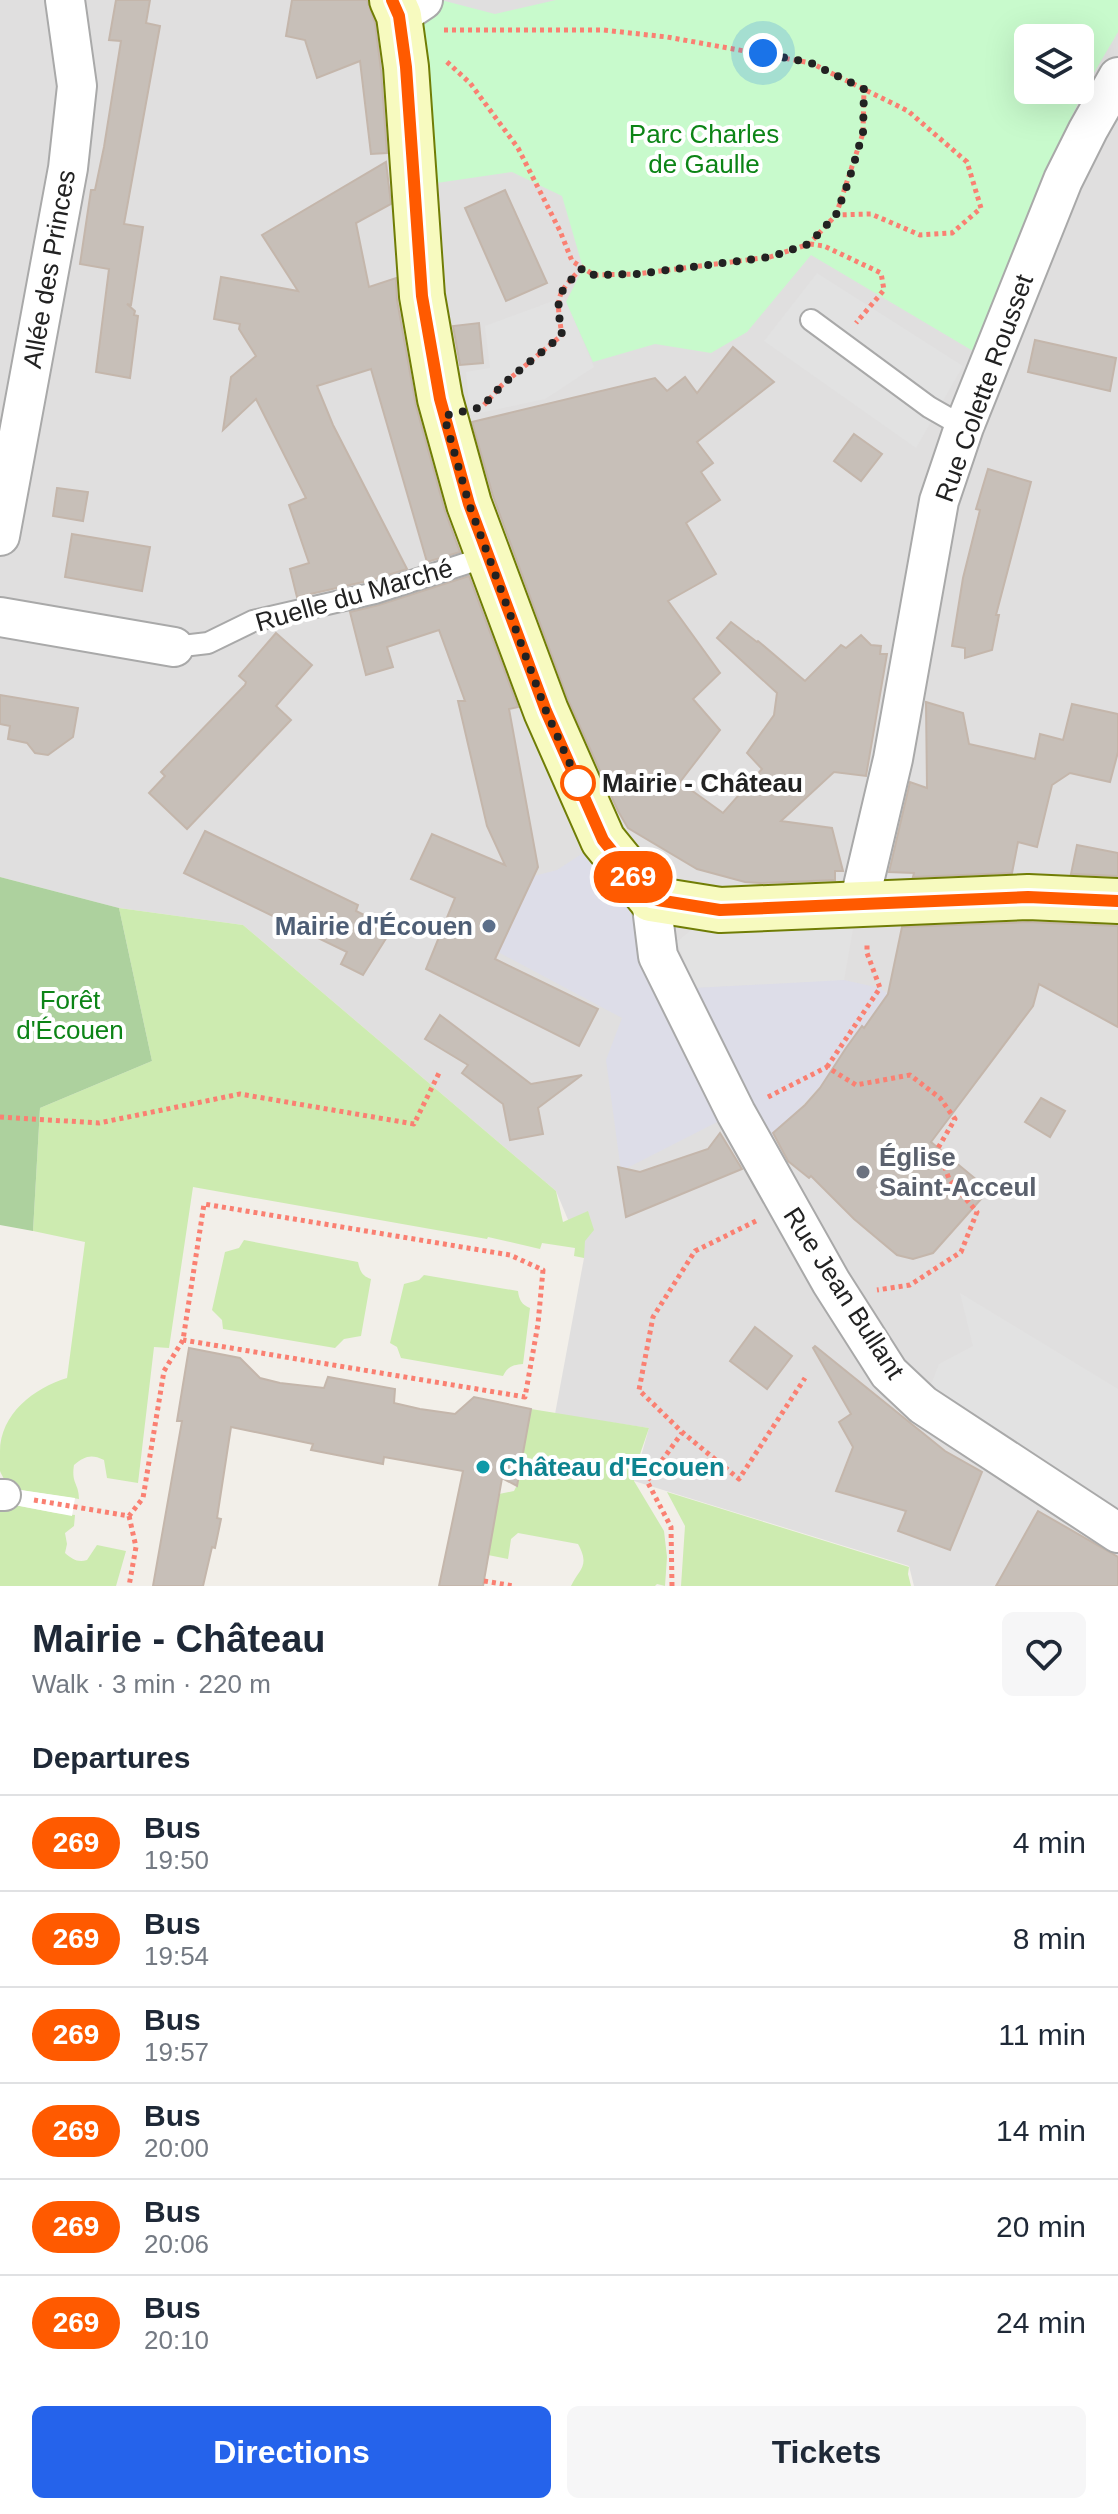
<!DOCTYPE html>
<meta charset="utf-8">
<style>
body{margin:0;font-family:Helvetica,sans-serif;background:#f6f6f7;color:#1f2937;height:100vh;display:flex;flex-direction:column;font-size:30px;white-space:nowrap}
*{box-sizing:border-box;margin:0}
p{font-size:26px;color:#747a83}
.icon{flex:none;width:44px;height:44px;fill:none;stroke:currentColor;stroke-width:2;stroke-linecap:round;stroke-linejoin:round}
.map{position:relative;height:1586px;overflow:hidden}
.sheet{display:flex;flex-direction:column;background:#fff;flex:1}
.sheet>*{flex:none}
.badge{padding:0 16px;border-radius:26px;font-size:28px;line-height:52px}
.tools{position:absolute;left:1014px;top:24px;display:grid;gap:16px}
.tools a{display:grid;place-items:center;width:80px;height:80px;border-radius:12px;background:#fff;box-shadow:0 8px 32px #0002;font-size:40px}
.you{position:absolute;width:40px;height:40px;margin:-20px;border:6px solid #fff;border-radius:50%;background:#1a73e8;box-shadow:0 0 0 12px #1a73e833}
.map>.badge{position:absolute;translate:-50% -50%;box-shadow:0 0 0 4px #fff}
h2{padding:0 32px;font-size:30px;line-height:72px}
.round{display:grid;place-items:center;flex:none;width:84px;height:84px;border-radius:12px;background:#f6f6f7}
.summary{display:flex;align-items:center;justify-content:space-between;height:136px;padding:0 32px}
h1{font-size:38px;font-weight:600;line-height:60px}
.button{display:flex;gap:16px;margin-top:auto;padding:16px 32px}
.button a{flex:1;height:92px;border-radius:12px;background:#2563eb;color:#fff;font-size:32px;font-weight:600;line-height:92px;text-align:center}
.button a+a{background:#f6f6f7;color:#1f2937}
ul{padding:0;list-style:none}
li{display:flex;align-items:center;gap:24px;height:96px;padding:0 32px;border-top:2px solid #e0e1e3}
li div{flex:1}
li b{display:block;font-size:30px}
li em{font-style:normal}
li .badge{min-width:88px;font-weight:700;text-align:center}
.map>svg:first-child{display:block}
.residential{fill:#e0dfdf;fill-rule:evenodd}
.grass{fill:#cdebb0}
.forest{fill:#add19e}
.park{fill:#c8facc;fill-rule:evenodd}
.parking{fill:#e2e2e2}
.plaza{fill:#dddde8}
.pier{fill:#fff}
.building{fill:#c7bfb8;stroke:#c4b6ab;stroke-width:2}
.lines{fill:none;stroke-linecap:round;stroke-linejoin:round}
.service-casing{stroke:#a9a9a9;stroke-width:24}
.pedestrian-casing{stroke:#a9a9a9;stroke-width:34}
.minor-casing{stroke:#a9a9a9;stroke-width:42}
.secondary-casing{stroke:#707d05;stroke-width:48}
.path{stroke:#fa8072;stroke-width:5;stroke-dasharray:4 4;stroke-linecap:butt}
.service{stroke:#fff;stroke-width:20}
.pedestrian{stroke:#fff;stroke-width:30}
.minor{stroke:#fff;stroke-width:38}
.secondary{stroke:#f7fabf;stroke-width:44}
.line-casing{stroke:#fff;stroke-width:18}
.line{stroke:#ff5a00;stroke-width:12}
.walk{stroke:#222;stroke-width:8;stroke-dasharray:0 14.4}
.stop-dot{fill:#fff;stroke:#ff5a00;stroke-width:4}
.service-dot{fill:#5c6f8a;stroke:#fff;stroke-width:3}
.worship-dot{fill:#6b7280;stroke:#fff;stroke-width:3}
.culture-dot{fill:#0f9aa8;stroke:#fff;stroke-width:3}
.labels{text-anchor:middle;stroke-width:8;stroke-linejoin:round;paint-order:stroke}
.park-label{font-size:26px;fill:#0c8416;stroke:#fff}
.street-label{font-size:26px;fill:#222;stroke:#fff}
.stop-label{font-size:26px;font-weight:bold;fill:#222;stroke:#fff;text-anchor:start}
.service-label{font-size:26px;font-weight:bold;fill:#4e5e75;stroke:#fff;text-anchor:end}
.worship-label{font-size:26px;font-weight:bold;fill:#5b616d;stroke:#fff;text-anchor:start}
.culture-label{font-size:26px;font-weight:bold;fill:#0d838f;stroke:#fff;text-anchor:start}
</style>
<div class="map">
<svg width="1118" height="1586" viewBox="0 0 1118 1586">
<rect width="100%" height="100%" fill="#f2efe9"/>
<path class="residential" d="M0,0H1118V1586H914L909,1566L634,1481L649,1428L555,1414L584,1258L556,1191L243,925L119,908L0,877ZM1028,38H1080V90H1028Z"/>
<g class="grass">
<path d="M119,908L243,925L556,1191L563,1222L588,1211L594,1230L585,1241L584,1258L574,1256L575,1248L542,1243L540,1249L488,1237L487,1239L193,1187L169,1348L154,1347L138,1483L107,1478L104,1460C91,1454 85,1456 74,1465C71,1484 79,1483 79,1499L7,1488C6,1481 2,1476 0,1471C0,1466 0,1457 0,1452C0,1414 34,1388 67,1378L85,1242L33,1231L40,1108L152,1061Z"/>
<path d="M244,1240L358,1262C360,1271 362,1276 371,1279L361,1336L344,1339L335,1348L223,1329L222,1320L212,1310L225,1252L239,1248Z"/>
<path d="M424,1275L518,1291C519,1300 522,1305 530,1308L523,1364C513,1365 508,1366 503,1376L401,1358L397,1347L390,1343L404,1284L419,1280Z"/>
<path d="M531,1409L649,1428L638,1460L634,1481L664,1531L667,1557L665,1586L657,1584L655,1586H571C580,1568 590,1566 578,1544L518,1533L511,1539L508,1559L488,1555L499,1494L514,1491L517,1485Z"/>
<polygon points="667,1492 909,1567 908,1574 911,1586 681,1586 685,1526"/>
<path d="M4,1503L56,1513L75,1515L74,1526L65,1533L67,1544L65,1553C72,1559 78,1563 87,1560L97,1545L126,1551L116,1586H0V1511Z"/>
</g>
<polygon class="forest" points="0,877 119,908 152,1061 40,1108 33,1231 0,1225"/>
<path class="park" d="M427,0H441L495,14L556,0H1118V32L1085,88L1065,131L973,351L811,255L747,332L711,353L655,344L593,362L566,302L583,268L562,196L512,172L430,184L404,52ZM1028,38H1080V90H1028Z"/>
<g class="parking">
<polygon points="817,273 963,366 916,448 764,341"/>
<polygon points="564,297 594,367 545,399 470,415 466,372 490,368 485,326"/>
<polygon points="854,923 844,980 834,981 695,988 677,942 692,929"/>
<polygon points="960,1293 1118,1389 1118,1533 923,1405 939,1364 973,1346"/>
</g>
<polygon class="plaza" points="603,840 695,988 844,980 880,988 888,994 821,1085 758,1153 735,1113 621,1171 606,1060 622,1018 498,952 534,876 557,870"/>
<polygon class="pier" points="7,1488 75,1498 72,1516 4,1503"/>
<g class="building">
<polygon points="116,0 150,0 146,23 160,26 124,224 143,227 131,305 127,304 135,311 134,315 138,316 130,378 96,372 109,269 80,264 91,190 95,190 104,147 121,41 109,40"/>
<polygon points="292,0 367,0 375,23 381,70 387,153 371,154 360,61 317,78 305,40 286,36"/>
<polygon points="386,162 391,204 356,223 369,287 396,278 397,300 416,406 445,511 460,552 427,562 371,369 317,386 333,425 407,569 372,580 297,597 290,569 309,563 289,505 306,498 256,399 223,430 231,377 256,356 239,329 240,324 214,319 221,277 298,291 262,235"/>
<polygon points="505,190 547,283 506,301 465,208"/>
<polygon points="479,323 483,363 460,365 453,326"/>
<polygon points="1035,340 1116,358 1110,391 1028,372"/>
<polygon points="733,347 774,382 697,442 713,463 701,472 720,500 686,523 716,574 668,601 720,673 693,699 720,730 680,782 723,813 762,769 747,753 774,715 777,693 717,638 731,622 757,642 758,641 805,681 841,645 846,648 861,635 871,645 881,646 880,654 887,654 866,776 834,772 781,821 832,828 843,871 835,871 835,880 760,883 745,882 697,869 628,828 618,811 569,702 493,496 472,422 655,378 667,391 685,377 697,393"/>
<polygon points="854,434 882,454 861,481 834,461"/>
<polygon points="988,469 1031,482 996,615 999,615 992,650 965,658 965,648 952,646 963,578 980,510 976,509"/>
<polygon points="57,488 88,492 83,521 53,516"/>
<polygon points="72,534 150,547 142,591 65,577"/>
<polygon points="469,576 518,707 509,709 538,867 495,959 598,1009 579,1046 426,969 455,898 411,879 432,834 505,865 487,826 458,701 465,701 439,630 387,647 393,667 366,675 350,612 379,605"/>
<polygon points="276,633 312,665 276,706 291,720 187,829 149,793 165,776 161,772 245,685 246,682 239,676"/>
<polygon points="0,695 78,708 73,737 48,755 35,753 27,743 8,739 10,726 0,724"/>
<polygon points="926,702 963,713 969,744 1035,759 1040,734 1063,740 1072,704 1118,714 1118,752 1110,782 1070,773 1052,785 1037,847 1018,842 1012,873 913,877 914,873 889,872 910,782 927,788"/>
<polygon points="205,831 358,905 356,911 392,929 363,975 341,964 347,952 184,873"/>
<polygon points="1077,845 1118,853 1118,876 1071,874"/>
<polygon points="1028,922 1118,926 1118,1027 1039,984 1033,1006 931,1142 989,1190 933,1253 913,1259 897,1255 854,1219 811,1176 809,1178 788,1161 773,1133 805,1105 820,1088 846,1048 862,1026 864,1028 888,994 902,927"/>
<polygon points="440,1015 531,1084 582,1075 538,1108 543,1134 510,1140 503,1104 462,1073 468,1065 425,1039"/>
<polygon points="1041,1098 1065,1111 1050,1137 1025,1122"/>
<polygon points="720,1133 742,1169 626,1217 618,1167 640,1172 708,1149"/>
<polygon points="755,1327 792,1356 767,1389 730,1361"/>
<polygon points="815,1346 945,1451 982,1472 950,1550 898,1531 906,1511 836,1491 853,1447 839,1422 851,1414 813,1348"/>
<polygon points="189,1348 240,1358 260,1378 280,1383 324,1388 328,1377 395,1389 394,1403 420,1409 455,1414 474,1397 531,1409 517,1486 502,1478 483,1586 439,1586 463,1471 384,1457 383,1464 311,1450 313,1444 231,1427 217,1518 221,1519 215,1548 212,1547 203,1586 153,1586 182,1421 177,1421"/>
<polygon points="1038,1511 1118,1557 1118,1586 996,1586"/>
</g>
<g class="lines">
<g class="service-casing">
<g id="service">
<polyline points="811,320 929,407 964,427"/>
<polyline points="174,647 208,643 253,621 375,593 489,556"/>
</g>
</g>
<g class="pedestrian-casing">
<polyline id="pedestrian" points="0,1495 5,1495"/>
</g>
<g class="minor-casing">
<g id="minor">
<polyline points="399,16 423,0"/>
<polyline points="0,536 68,168 77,86 65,0"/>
<polyline points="0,617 174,647"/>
<polyline points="651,899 658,956 736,1113 831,1282 889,1373 923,1405 1118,1533"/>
<polyline points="859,903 893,759 939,501 964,427 1063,180 1088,130 1118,77"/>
</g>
</g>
<g class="secondary-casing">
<polyline id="secondary" points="392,0 399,16 406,67 422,296 440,399 469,504 546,711 603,840 651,899 720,910 1028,897 1118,901"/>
</g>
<g class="path">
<polyline points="444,30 603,30 667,37 811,63 908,111 967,162 981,208 952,233 920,235 871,214 836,215 809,244 770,257 637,274 594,275 572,261 560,231 518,148 470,83 446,61"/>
<polyline points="836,215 863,133 864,89"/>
<polyline points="810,244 824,246 881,273 884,290 856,323"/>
<path d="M484,405L502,385L562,335C556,297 555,295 582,268"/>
<polyline points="827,1067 880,988 867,953 867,942"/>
<polyline points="768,1097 827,1067 856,1085 910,1075 940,1098 955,1119 938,1148 949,1179 977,1212 961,1252 910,1285 877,1290"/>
<polyline points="0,1117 99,1123 240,1094 414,1124 440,1071"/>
<polyline points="756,1221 695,1251 653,1317 639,1390 682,1432 739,1479 805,1378"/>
<polyline points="34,1500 129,1516 143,1498 164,1371 183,1340 204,1204 510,1255 543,1270 538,1324 525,1397 183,1340"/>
<polyline points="129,1516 136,1547 129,1586"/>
<polyline points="484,1581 514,1586"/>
<polyline points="672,1586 671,1527 647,1481 682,1433"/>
</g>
<use href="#service" class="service"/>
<use href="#pedestrian" class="pedestrian"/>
<use href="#minor" class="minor"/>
<use href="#secondary" class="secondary"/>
</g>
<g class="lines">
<g class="line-casing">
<polyline id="line" points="392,0 399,16 406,67 422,296 440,399 469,504 546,711 603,840 651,899 720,910 1028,897 1118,901"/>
</g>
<use href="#line" class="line"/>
<path class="walk" d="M578,783L580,786L546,711L469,504L444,416L482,407L502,385L562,335C556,297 555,295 583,268L594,275L637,274L770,257L809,244L836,215L848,183L863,133L864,89L811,63L763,53"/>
</g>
<circle class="stop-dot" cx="578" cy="783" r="16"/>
<circle class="service-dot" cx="489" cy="926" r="8"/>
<circle class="worship-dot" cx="863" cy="1172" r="8"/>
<circle class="culture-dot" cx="483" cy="1467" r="8"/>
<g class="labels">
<g class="park-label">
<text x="704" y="143">Parc Charles<tspan x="704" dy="30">de Gaulle</tspan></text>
<text x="70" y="1009">Forêt<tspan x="70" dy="30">d'Écouen</tspan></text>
</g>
<g class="street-label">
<text transform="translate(49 269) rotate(-80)" y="9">Allée des Princes</text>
<text transform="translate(984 388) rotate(-70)" y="9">Rue Colette Rousset</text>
<text transform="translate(354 595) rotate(-16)" y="9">Ruelle du Marché</text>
<text transform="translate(844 1293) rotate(57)" y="9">Rue Jean Bullant</text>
</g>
<g class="stop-label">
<text x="602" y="792">Mairie - Château</text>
</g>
<g class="service-label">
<text x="473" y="935">Mairie d'Écouen</text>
</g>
<g class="worship-label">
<text x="879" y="1166">Église<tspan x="879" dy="30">Saint-Acceul</tspan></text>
</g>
<g class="culture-label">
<text x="499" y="1476">Château d'Ecouen</text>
</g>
</g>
</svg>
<div class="tools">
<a><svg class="icon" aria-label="layers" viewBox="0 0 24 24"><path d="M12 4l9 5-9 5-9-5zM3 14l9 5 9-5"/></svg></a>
</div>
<div class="you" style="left:763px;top:53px"></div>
<b class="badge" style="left:633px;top:877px;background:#ff5a00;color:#fff">269</b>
</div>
<section class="sheet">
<div class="summary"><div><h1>Mairie - Château</h1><p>Walk · 3 min · 220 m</p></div><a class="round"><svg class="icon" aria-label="heart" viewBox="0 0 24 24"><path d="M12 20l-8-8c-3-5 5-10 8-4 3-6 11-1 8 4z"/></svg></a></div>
<h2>Departures</h2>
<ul>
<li><span class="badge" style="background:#ff5a00;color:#fff">269</span><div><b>Bus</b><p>19:50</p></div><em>4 min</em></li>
<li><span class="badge" style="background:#ff5a00;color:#fff">269</span><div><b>Bus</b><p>19:54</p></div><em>8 min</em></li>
<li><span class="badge" style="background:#ff5a00;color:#fff">269</span><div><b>Bus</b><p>19:57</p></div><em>11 min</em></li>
<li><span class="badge" style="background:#ff5a00;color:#fff">269</span><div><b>Bus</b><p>20:00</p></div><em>14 min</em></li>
<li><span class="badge" style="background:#ff5a00;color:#fff">269</span><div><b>Bus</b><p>20:06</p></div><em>20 min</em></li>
<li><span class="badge" style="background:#ff5a00;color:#fff">269</span><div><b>Bus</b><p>20:10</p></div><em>24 min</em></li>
</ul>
<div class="button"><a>Directions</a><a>Tickets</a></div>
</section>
